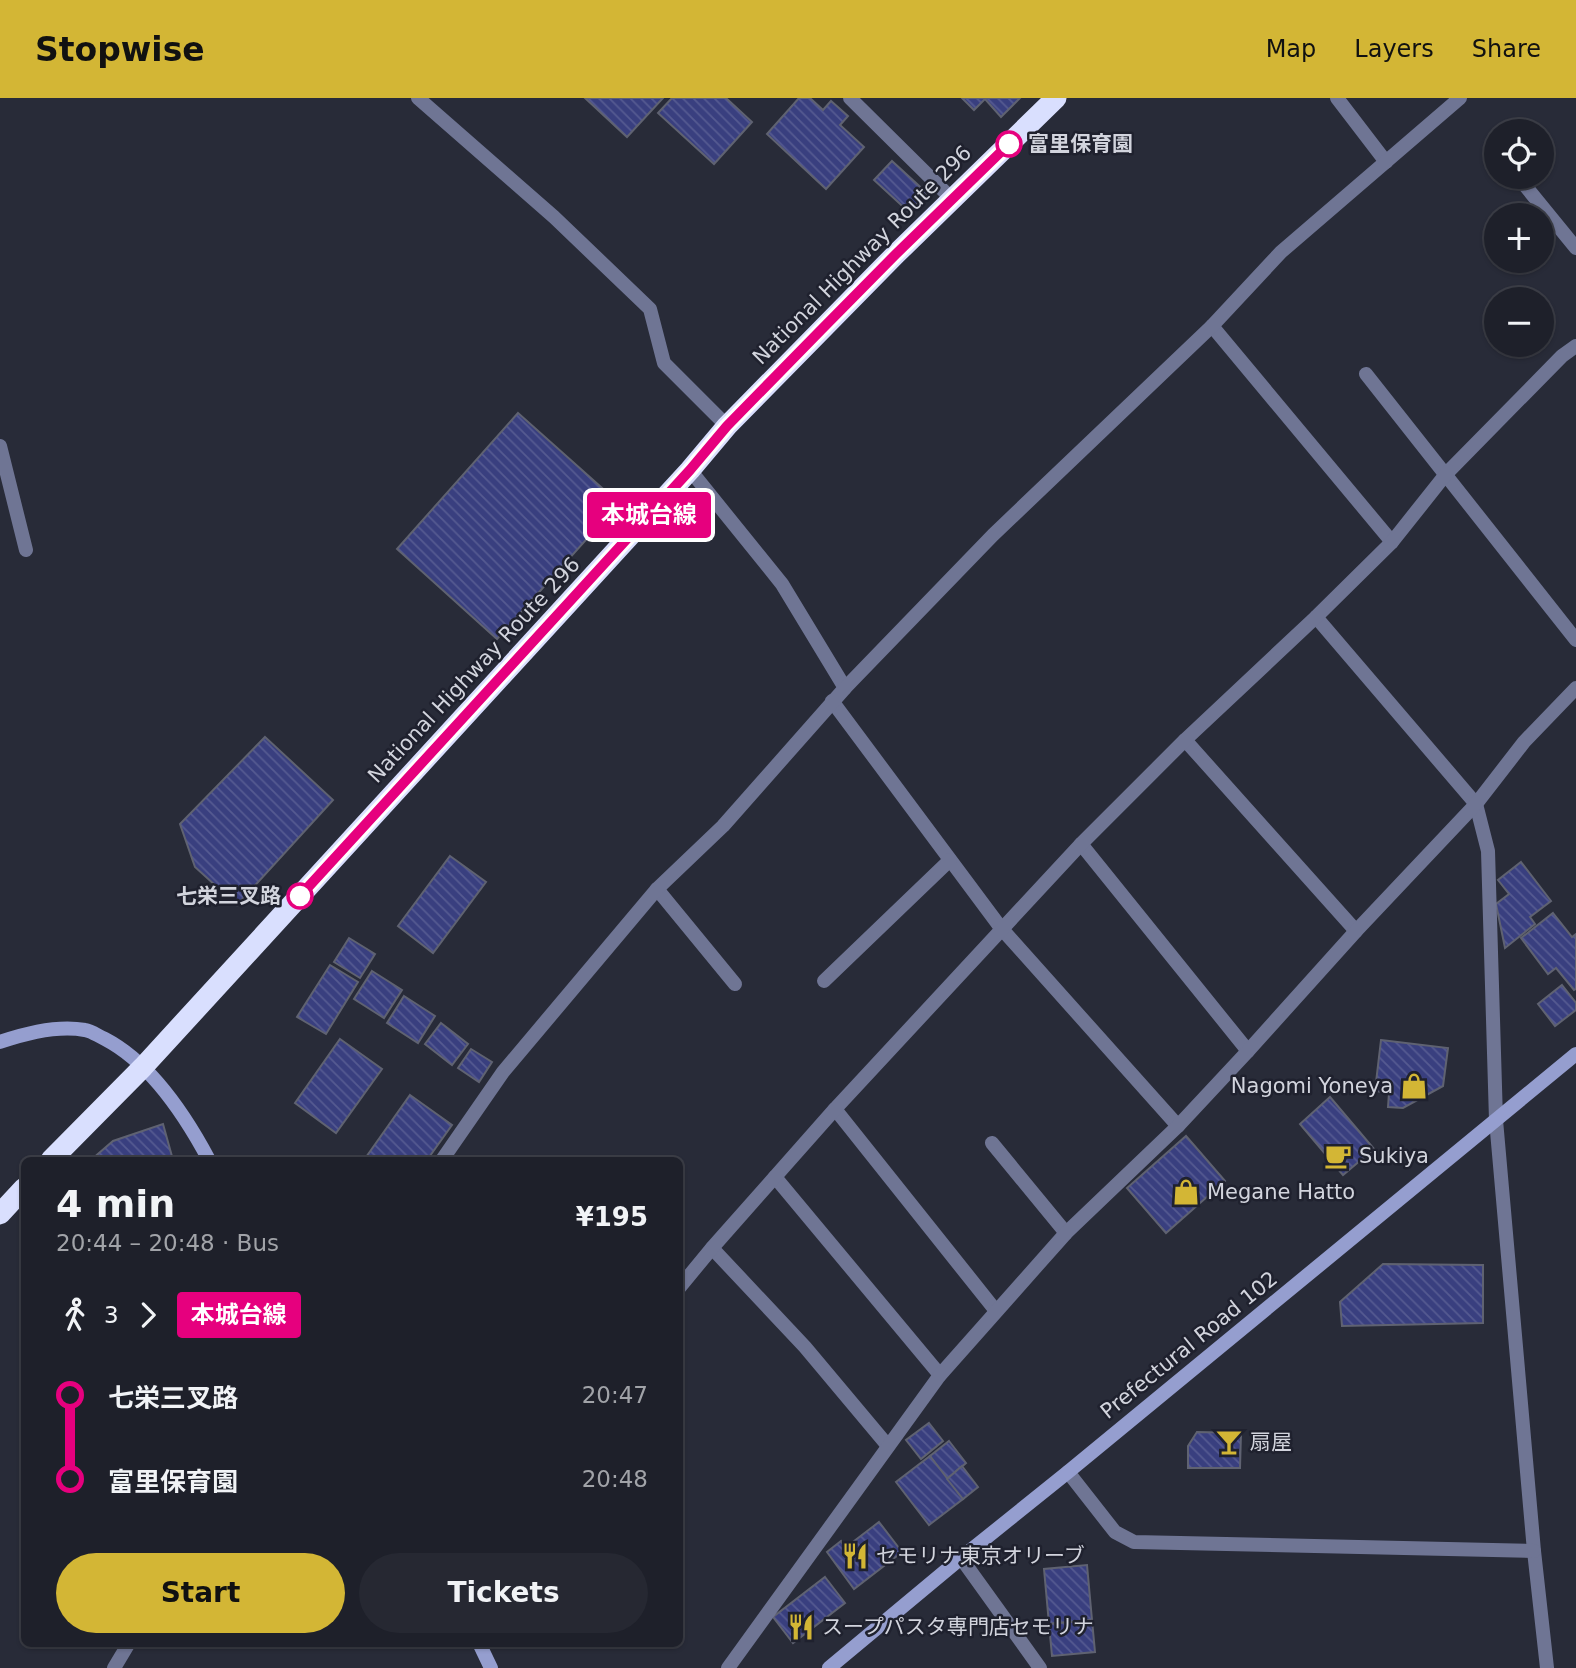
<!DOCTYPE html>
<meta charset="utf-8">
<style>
body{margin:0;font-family:"DejaVu Sans","Noto Sans JP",sans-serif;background:#262832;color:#f1f3f6;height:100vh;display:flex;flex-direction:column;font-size:26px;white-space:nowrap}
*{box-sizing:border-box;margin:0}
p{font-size:23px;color:#a1a3a8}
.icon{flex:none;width:38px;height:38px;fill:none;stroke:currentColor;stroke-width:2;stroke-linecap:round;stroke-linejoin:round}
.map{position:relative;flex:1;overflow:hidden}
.details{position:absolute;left:21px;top:1059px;width:662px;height:490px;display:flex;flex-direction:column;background:#1e202a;border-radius:10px;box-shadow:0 2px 5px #0004,0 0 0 2px #3c3e47}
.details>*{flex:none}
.badge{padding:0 14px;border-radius:5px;font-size:24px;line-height:46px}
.buttons{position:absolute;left:1484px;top:21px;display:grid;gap:14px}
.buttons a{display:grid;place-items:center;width:70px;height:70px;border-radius:50%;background:#1e202a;box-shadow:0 2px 5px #0004,0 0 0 2px #3c3e47;font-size:35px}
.map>.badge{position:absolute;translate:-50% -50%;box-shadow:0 0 0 4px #fff}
.legs{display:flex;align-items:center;gap:10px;height:77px;padding:0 35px;font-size:23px}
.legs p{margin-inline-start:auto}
.headline{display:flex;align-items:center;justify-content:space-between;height:119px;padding:0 35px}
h1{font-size:38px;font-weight:700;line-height:52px}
.action{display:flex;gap:14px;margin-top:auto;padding:14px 35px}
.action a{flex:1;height:80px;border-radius:42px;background:#d3b635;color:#111;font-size:28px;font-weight:700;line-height:80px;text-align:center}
.action a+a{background:#262832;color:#f1f3f6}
ul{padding:0 35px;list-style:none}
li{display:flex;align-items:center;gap:24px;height:84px;font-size:26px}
li i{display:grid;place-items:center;width:10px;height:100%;margin:0 9px;background:currentColor}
li i::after{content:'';width:18px;height:18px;margin:-9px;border:5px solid;border-radius:50%;background:#1e202a}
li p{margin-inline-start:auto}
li:first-child i{background:linear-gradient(#0000 50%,currentColor 0)}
li:last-child i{background:linear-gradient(currentColor 50%,#0000 0)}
header{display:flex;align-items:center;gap:42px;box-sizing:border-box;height:98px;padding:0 35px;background:#d3b635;color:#111}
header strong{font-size:33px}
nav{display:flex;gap:38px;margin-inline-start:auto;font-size:24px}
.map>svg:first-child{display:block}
.building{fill:url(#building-back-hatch);stroke:#5f6271;stroke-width:2}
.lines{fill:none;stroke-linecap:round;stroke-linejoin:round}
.street{stroke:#6f7594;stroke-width:14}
.secondary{stroke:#959ecf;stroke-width:14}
.highway{stroke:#d9dffe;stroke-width:21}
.line-1-casing{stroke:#fff;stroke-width:16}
.line-1{stroke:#e6007e;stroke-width:10}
.stop-1-dot{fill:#fff;stroke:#e6007e;stroke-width:3.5}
.labels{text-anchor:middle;stroke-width:5;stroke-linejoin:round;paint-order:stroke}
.stop-label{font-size:21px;font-weight:bold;fill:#d2d4dd;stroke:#1f212e;text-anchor:start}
.street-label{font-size:21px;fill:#d2d4dd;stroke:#1f212e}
.poi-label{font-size:21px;fill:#d2d4dd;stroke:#1f212e;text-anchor:start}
</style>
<header>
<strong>Stopwise</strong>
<nav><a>Map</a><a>Layers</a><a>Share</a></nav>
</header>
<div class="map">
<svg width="1576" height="1570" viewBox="0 0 1576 1570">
<defs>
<pattern id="building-back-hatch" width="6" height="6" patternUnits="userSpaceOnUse" patternTransform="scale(1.75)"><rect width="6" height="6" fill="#393f7f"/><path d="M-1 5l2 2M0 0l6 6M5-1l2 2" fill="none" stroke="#555a91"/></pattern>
</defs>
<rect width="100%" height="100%" fill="#282b38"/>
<g class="building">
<polygon points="585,0 663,0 627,39"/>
<polygon points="672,0 726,0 752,24 714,66 658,15"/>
<polygon points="799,0 810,0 823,12 831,3 848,18 840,27 864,49 826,91 767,36"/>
<polygon points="962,0 986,0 974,12"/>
<polygon points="986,0 1020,0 1001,19 985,1"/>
<polygon points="892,63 927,95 909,114 874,82"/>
<polygon points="518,315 619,405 497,541 397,451"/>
<polygon points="265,639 333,702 237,807 195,769 180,726"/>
<polygon points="450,758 486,784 433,855 398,828"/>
<polygon points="1521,764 1551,803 1530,819 1535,826 1505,850 1496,806 1509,796 1498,782"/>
<polygon points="1553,815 1572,839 1576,836 1576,891 1574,892 1556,870 1548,876 1521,840"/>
<polygon points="349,840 375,856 360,880 334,864"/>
<polygon points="330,867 358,884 326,936 297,919"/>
<polygon points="372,873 402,892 384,920 354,901"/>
<polygon points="1562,887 1576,905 1576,912 1555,928 1538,906"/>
<polygon points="404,898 435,918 418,945 387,925"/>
<polygon points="441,925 468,946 452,967 425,946"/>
<polygon points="340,941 382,971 336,1035 295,1005"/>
<polygon points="1381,942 1448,950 1443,988 1403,1010 1388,1009 1389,995 1375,993"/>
<polygon points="471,951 492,964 479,984 458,970"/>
<polygon points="410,997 452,1027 427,1062 364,1062"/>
<polygon points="1330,999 1374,1051 1343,1077 1300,1026"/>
<polygon points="163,1026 173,1062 91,1062 113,1043"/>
<polygon points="1186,1038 1225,1083 1166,1135 1127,1090"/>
<polygon points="1383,1166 1483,1167 1483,1225 1342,1228 1340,1204"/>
<polygon points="929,1325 943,1343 921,1361 906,1342"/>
<polygon points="1197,1334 1241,1335 1240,1370 1188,1370 1188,1348"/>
<polygon points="949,1343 966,1365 947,1381 930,1358"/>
<polygon points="930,1358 963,1401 929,1427 896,1384"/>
<polygon points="962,1368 978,1389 963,1401 947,1381"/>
<polygon points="879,1424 902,1454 854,1491 827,1454 841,1443 845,1450"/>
<polygon points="1087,1467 1092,1522 1049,1526 1044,1471"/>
<polygon points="825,1479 845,1505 793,1545 773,1519"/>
<polygon points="1092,1522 1095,1554 1052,1558 1049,1526"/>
</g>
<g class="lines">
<g class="street">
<polyline points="418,0 554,119 650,211 664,265 727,328"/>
<polyline points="850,0 952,101"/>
<polyline points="1337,0 1386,64"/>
<polyline points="1518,79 1576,150"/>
<polyline points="1212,228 1392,444"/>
<polyline points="1366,276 1576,542"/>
<polyline points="0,348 26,452"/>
<polyline points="690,372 782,486 845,590"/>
<polyline points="1316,519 1476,706 1488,753 1496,1022 1534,1453 1547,1570"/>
<polyline points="832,603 1001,830 1178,1028"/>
<polyline points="1185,642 1356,833"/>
<polyline points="1081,746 1248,953"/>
<polyline points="657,791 735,886"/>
<polyline points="824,883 950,762"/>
<polyline points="835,1011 996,1213"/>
<polyline points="992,1045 1066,1135"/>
<polyline points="442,1062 503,974 657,791 723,728 845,590 993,437 1212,228 1281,154 1460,0"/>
<polyline points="775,1079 940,1277"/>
<polyline points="712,1150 805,1249 888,1348"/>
<polyline points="679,1190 712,1150 835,1011 1081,746 1185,642 1316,519 1392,444 1446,376 1562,258 1576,248"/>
<polyline points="1068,1374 1115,1434 1134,1444 1534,1453"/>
<polyline points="961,1460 1040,1570"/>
<polyline points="114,1570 129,1545"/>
<polyline points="728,1570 940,1277 1066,1135 1178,1028 1248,953 1356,833 1476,706 1524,644 1576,590"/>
</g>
<g class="secondary">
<path d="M0,944C26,935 58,927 85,932C92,933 98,938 105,941C151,965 185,1017 209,1062"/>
<polyline points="479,1545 491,1570"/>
<polyline points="829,1570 961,1460 1068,1374 1576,956"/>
</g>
<g class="highway">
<polyline points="51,1062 143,969 690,372 727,328 896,156 1056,0"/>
<polyline points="0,1116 24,1090"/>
</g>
</g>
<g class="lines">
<g class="line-1-casing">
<polyline id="line-1" points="300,798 690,372 727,328 821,232 896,156 1009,46"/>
</g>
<use href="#line-1" class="line-1"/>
</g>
<defs>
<g id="shop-bare" transform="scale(2.1)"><path d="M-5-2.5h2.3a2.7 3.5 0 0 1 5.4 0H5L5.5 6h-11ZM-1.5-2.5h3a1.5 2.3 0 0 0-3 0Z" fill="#d3b635" stroke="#1f212e" stroke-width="2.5" paint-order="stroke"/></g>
<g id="cafe-bare" transform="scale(2.1)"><path d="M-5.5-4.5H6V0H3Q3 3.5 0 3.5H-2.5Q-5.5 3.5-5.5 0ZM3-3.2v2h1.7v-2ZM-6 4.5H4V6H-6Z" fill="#d3b635" stroke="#1f212e" stroke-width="2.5" paint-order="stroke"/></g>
<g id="bar-bare" transform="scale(2.1)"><path d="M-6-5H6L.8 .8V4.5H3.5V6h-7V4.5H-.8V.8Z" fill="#d3b635" stroke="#1f212e" stroke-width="2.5" paint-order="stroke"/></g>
<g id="restaurant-bare" transform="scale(2.1)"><path d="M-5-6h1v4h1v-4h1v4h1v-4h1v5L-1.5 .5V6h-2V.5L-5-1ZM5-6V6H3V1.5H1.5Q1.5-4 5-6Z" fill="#d3b635" stroke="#1f212e" stroke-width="2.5" paint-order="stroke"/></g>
</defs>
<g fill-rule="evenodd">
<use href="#shop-bare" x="1414" y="988"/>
<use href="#cafe-bare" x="1338" y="1058"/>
<use href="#shop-bare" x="1186" y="1094"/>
<use href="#bar-bare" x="1229" y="1344"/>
<use href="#restaurant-bare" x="855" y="1458"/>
<use href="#restaurant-bare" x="801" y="1529"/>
</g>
<g class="stop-1-dot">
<circle cx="1009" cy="46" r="12"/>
<circle cx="300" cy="798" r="12"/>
</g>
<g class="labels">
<g class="stop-label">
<text x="1028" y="53">富里保育園</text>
<text x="281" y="805" text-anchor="end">七栄三叉路</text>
</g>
<g class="street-label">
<text transform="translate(862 157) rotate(-45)" y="7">National Highway Route 296</text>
<text transform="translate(474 572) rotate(-47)" y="7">National Highway Route 296</text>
<text transform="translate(1189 1247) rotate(-39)" y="7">Prefectural Road 102</text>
</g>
<g class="poi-label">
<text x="1393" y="995" text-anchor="end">Nagomi Yoneya</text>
<text x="1359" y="1065">Sukiya</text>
<text x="1207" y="1101">Megane Hatto</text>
<text x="1250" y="1351">扇屋</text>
<text x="876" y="1465">セモリナ東京オリーブ</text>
<text x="822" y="1536">スープパスタ専門店セモリナ</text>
</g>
</g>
</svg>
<div class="buttons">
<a><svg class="icon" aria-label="locate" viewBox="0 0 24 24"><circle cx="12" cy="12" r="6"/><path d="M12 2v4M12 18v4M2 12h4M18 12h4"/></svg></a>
<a>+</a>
<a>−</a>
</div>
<b class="badge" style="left:649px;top:417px;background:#e6007e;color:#fff">本城台線</b>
<section class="details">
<div class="headline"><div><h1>4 min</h1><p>20:44 – 20:48 · Bus</p></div><b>¥195</b></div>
<div class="legs"><svg class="icon" aria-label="walk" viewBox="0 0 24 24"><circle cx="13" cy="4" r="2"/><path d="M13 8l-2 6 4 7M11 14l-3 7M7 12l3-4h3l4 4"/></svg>3<svg class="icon" aria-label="forward" viewBox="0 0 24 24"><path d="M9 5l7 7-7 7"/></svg><b class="badge" style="background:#e6007e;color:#fff">本城台線</b></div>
<ul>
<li><i style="color:#e6007e"></i><b>七栄三叉路</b><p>20:47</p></li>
<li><i style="color:#e6007e"></i><b>富里保育園</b><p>20:48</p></li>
</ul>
<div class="action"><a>Start</a><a>Tickets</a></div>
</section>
</div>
